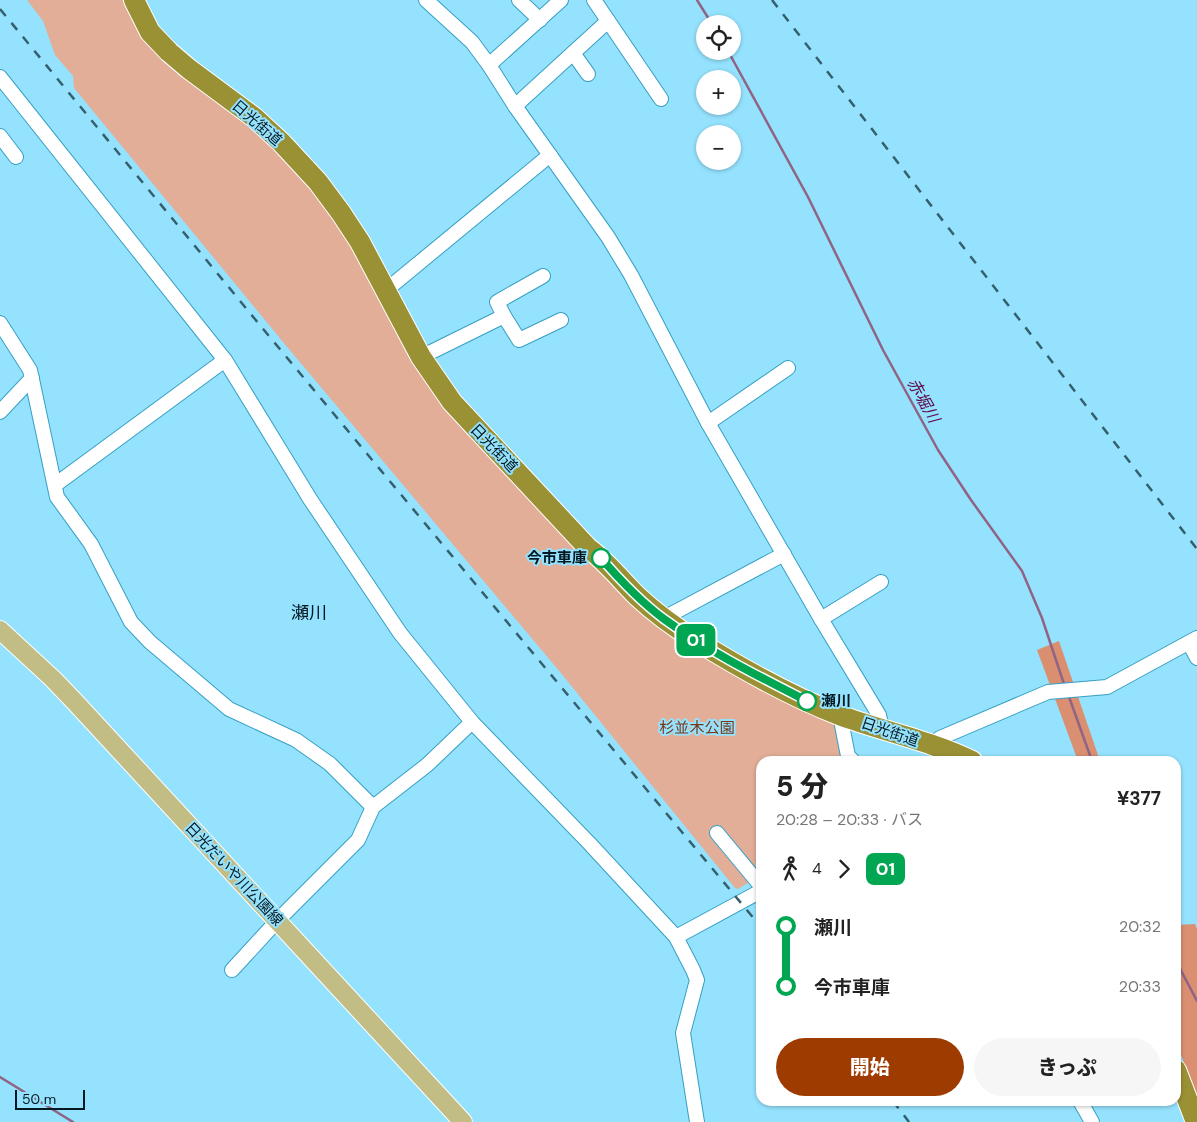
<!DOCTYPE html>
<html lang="ja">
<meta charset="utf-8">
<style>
body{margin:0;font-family:"DM Sans","Noto Sans JP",sans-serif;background:#f6f6f6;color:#222;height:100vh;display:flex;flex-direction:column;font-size:19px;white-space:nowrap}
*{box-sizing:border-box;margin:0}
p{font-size:16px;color:#767676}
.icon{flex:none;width:28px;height:28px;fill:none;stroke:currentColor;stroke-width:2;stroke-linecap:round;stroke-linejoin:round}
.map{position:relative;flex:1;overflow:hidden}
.details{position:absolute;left:756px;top:756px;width:425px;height:350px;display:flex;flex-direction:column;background:#fff;border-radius:15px;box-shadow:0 1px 4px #0004}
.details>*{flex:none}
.badge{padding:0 10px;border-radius:8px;font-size:18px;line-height:32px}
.tools{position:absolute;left:696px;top:15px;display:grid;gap:10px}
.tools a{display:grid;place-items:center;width:45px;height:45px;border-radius:50%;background:#fff;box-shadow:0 1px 4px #0004;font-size:25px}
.scale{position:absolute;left:15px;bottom:12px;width:70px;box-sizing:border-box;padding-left:5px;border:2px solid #031820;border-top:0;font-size:14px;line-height:18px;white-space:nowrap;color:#031820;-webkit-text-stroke:4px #95e2fe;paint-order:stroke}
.map>.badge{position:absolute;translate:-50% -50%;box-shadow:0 0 0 2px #fff}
.legs{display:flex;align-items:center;gap:8px;height:55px;padding:0 20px;font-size:16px}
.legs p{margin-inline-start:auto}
.head{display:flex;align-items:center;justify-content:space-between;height:85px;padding:0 20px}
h1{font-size:28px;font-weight:800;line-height:38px}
.cta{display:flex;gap:10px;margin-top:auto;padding:10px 20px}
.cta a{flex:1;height:58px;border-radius:30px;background:#9e3b00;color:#fff;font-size:20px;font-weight:800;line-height:58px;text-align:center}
.cta a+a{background:#f6f6f6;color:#222}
ul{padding:0 20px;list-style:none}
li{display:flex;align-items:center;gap:18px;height:60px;font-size:19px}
li i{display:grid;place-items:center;width:8px;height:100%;margin:0 6px;background:currentColor}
li i::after{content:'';width:12px;height:12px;margin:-6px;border:4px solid;border-radius:50%;background:#fff}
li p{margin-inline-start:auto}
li:first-child i{background:linear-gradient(#0000 50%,currentColor 0)}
li:last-child i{background:linear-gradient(currentColor 50%,#0000 0)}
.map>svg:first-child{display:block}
.green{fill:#e3ae98}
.forest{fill:#da8f70}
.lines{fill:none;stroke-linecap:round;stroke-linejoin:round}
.stream{stroke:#8f6484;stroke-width:2.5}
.minor-casing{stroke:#36a0c2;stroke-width:16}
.major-casing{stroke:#fff;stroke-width:20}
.highway-casing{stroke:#fff;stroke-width:22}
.minor{stroke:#fff;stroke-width:14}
.major{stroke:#c2bc85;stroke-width:18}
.highway{stroke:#9a9034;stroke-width:20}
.rail{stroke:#365f6e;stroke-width:2.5;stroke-dasharray:9 9;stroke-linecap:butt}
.line-1-casing{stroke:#fff;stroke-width:11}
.line-1{stroke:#00a651;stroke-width:8}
.stop-1-dot{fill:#fff;stroke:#00a651;stroke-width:2.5}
.labels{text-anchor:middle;stroke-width:4;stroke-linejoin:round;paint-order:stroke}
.street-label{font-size:15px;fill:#031820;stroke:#95e2fe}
.stop-label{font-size:15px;font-weight:bold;fill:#031820;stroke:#95e2fe;text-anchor:end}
.park-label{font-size:15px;fill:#783413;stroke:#95e2fe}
.water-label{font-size:16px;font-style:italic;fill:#5e0846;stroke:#95e2fe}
.quarter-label{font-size:18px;fill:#031820;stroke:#95e2fe}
</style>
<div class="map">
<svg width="1197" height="1122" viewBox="0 0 1197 1122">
<rect width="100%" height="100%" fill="#95e2fe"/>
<polygon class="green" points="27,0 129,0 254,120 339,217 391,316 614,583 837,717 849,761 761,761 761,875 738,889 735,888 560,672 283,342 74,88 73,76 55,55 43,21"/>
<g class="forest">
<polygon points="1059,641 1100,761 1078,761 1037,650"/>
<polygon points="1195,924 1197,929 1197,1096 1176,1042 1176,925"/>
</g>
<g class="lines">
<g class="stream">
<polyline points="697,0 712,24"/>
<polyline points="728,51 808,197 883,350 938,450 971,500 1022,571 1042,618 1065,687"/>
<polyline points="1068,694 1092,761"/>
<polyline points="1176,961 1197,1001"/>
<polyline points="0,1077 73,1122"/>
</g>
<g class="minor-casing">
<g id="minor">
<polyline points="426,0 472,42 489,65 515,106 608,237 631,275 708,423 821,619 879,715 882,729"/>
<polyline points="519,0 540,20"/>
<polyline points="594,0 661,99"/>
<polyline points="573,53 588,74"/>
<polyline points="489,65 561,0"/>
<polyline points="0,77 225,360 310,499 400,633 472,722 590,844 676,937"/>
<polyline points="515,106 608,21"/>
<polyline points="0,136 16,157"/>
<polyline points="385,291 550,155"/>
<polyline points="504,316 497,302 543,276"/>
<polyline points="0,323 30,370 57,497 91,544 131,622 150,642 229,709 296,740 330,764 373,807"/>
<polyline points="421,357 504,316 519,340 561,320"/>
<polyline points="0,412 32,378"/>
<polyline points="708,423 788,368"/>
<polyline points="55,485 225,360"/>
<polyline points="664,618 784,554"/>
<polyline points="821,619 881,582"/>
<polyline points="1189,643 1197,658"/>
<polyline points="840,715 848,756 853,761"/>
<polyline points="930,746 940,738 1048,692 1107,687 1197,638"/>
<polyline points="717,833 761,886"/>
<polyline points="232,970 277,921 358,840 373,807 427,765 472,722"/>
<polyline points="1080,1101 1092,1122"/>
<polyline points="697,1122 683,1033 697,980 693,970 676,937 761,891"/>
</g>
</g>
<g class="major-casing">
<polyline id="major" points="0,630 53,679 75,702 463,1122"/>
</g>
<g class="highway-casing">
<g id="highway">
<path d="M134,0L150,32L169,52L189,69L255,118L281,142L318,182L341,213L360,242L421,357L452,402L588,548C606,561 621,580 637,596C655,613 676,628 697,641C742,669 790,696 839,715C882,731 931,741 972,761"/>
<polyline points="1176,1070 1196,1122"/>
</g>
</g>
<use href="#minor" class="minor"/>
<use href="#major" class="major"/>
<use href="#highway" class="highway"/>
<g class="rail">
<polyline points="772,0 1197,549"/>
<polyline points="0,9 259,324 761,927"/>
<polyline points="893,1101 909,1122"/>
</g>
</g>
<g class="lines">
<g class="line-1-casing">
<path id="line-1" d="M601,558C620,580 641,602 664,619C708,651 758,676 807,701"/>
</g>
<use href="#line-1" class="line-1"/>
</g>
<g class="stop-1-dot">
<circle cx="601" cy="558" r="9"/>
<circle cx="807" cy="701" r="9"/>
</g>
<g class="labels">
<g class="street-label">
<text transform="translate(257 123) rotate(41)" y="5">日光街道</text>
<text transform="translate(494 448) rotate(46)" y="5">日光街道</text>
<text transform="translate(890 732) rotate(19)" y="5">日光街道</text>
<text transform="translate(234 874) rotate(47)" y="5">日光だいや川公園線</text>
</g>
<g class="stop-label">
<text x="587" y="563">今市車庫</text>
<text x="821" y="706" text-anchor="start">瀬川</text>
</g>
<g class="park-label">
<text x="697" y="733">杉並木公園</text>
</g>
<g class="water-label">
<text transform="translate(924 400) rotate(61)" y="6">赤堀川</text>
</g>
<g class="quarter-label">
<text x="309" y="619">瀬川</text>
</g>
</g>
</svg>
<div class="tools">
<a><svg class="icon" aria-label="locate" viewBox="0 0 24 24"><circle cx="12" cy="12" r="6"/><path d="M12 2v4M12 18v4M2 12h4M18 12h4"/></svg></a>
<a>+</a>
<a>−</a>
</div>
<div class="scale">50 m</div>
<b class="badge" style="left:696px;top:640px;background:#00a651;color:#fff">01</b>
<section class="details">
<div class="head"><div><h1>5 分</h1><p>20:28 – 20:33 · バス</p></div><b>¥377</b></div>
<div class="legs"><svg class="icon" aria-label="walk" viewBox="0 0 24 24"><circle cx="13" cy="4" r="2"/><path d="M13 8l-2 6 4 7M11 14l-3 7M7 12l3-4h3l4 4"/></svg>4<svg class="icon" aria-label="forward" viewBox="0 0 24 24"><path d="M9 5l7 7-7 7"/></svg><b class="badge" style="background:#00a651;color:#fff">01</b></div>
<ul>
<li><i style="color:#00a651"></i><b>瀬川</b><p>20:32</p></li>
<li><i style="color:#00a651"></i><b>今市車庫</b><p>20:33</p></li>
</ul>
<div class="cta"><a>開始</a><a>きっぷ</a></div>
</section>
</div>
